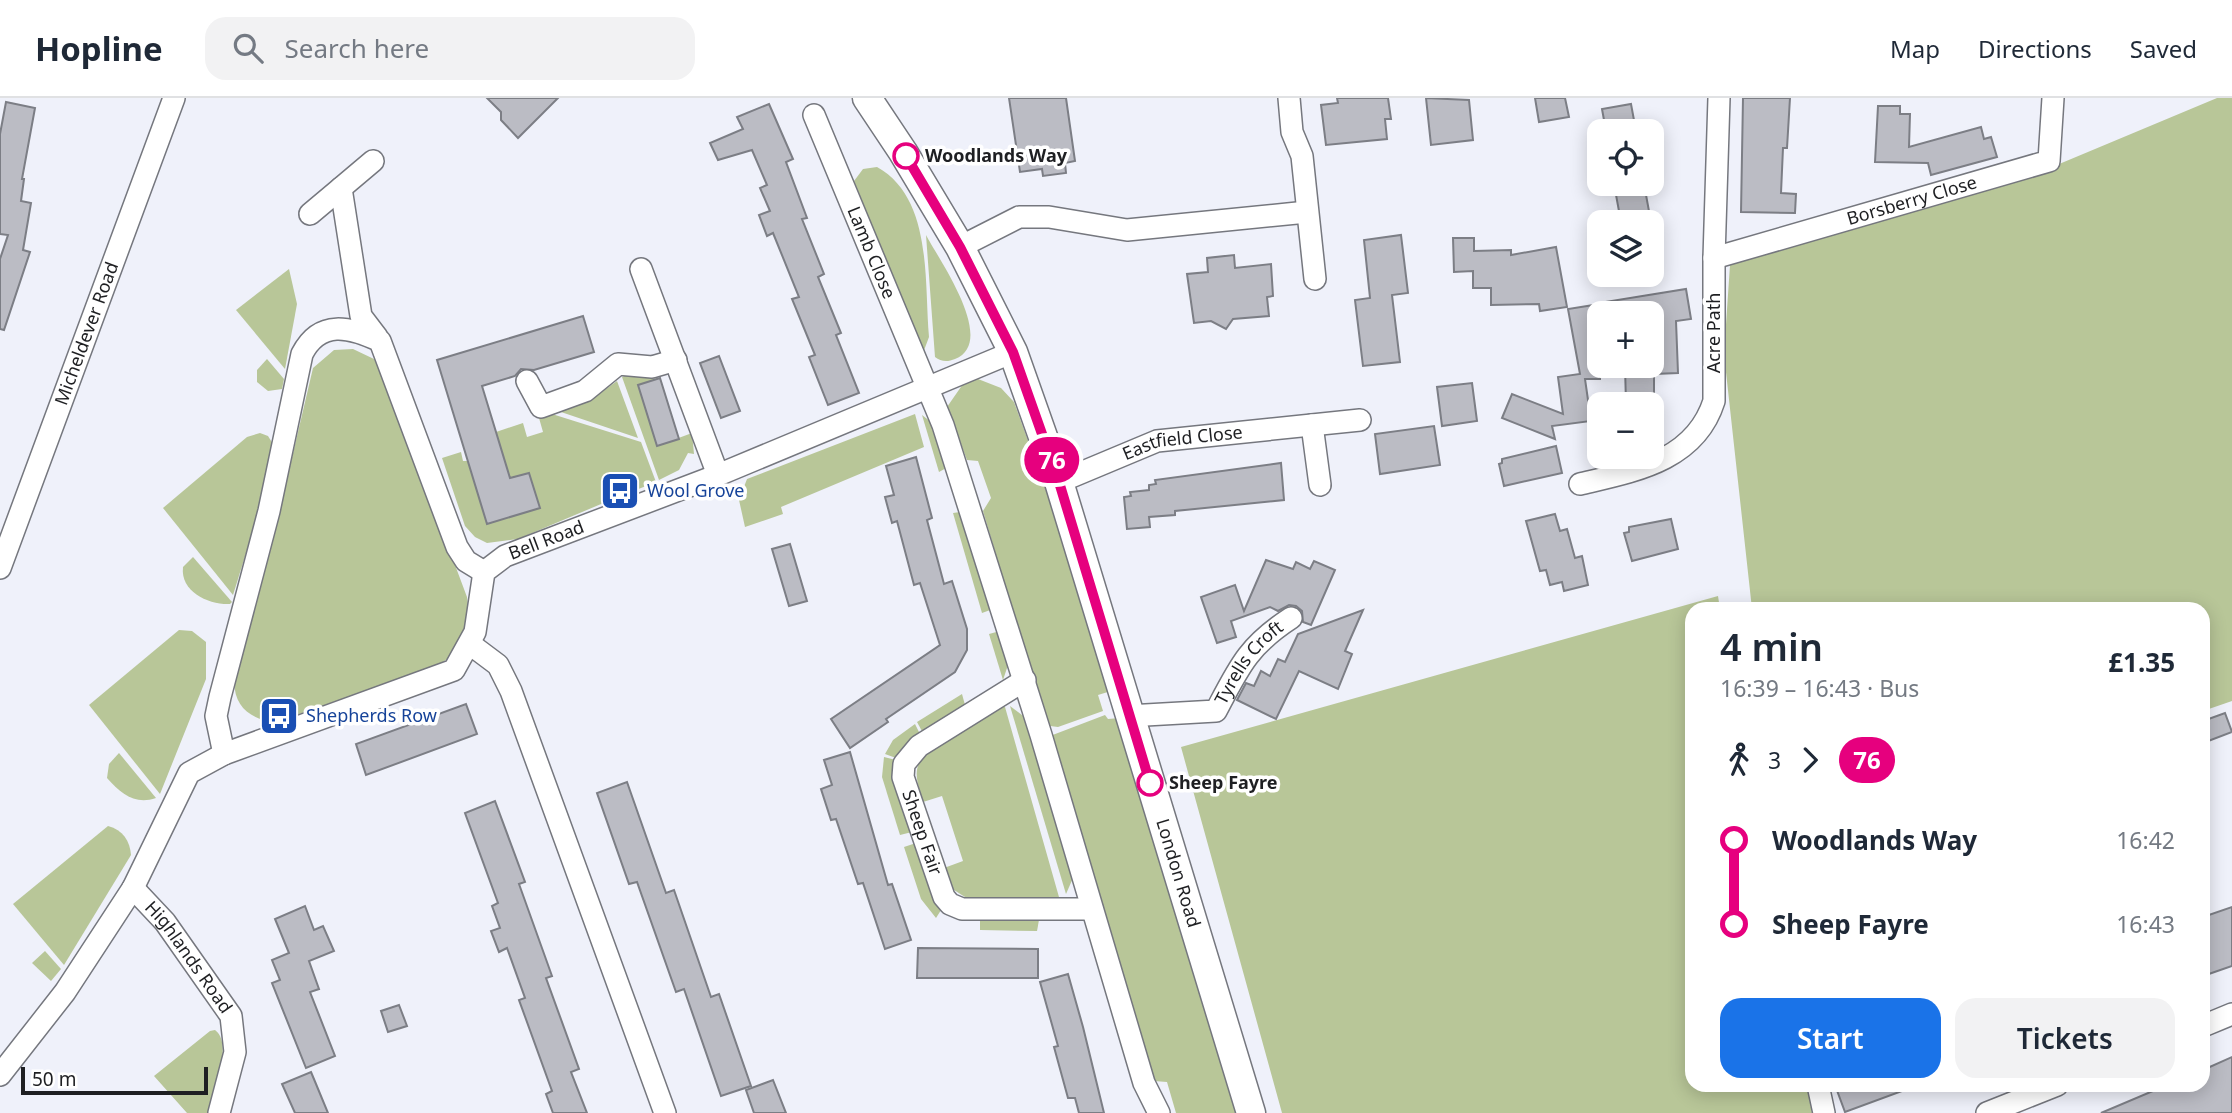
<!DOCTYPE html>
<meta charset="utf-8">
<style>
body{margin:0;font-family:"Noto Sans",sans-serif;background:#f2f2f3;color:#1f2937;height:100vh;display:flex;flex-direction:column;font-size:26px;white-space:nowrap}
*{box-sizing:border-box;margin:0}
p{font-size:23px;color:#747a83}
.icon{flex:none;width:38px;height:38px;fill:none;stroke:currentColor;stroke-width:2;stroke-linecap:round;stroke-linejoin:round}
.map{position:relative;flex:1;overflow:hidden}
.details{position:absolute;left:1685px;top:504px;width:525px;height:490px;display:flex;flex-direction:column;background:#fff;border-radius:21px;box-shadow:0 4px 18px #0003}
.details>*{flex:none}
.badge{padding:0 14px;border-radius:23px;font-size:24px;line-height:46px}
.tools{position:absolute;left:1587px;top:21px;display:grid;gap:14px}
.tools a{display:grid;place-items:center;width:77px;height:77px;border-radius:14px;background:#fff;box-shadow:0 4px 18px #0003;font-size:35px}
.scale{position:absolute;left:21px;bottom:18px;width:187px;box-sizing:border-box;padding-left:7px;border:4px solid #1e1f22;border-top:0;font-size:19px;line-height:24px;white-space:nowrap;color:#1e1f22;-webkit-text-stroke:5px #fff;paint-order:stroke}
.map>.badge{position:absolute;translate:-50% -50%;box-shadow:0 0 0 4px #fff}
.legs{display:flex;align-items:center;gap:10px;height:77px;padding:0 35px;font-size:23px}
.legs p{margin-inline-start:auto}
.overview{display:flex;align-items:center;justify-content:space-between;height:119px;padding:0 35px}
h1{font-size:38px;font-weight:600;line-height:52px}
.cta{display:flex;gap:14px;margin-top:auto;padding:14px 35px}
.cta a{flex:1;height:80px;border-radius:21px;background:#1a73e8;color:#fff;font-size:28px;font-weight:600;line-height:80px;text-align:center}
.cta a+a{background:#f2f2f3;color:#1f2937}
ul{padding:0 35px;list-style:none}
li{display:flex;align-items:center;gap:24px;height:84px;font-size:26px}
li i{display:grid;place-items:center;width:10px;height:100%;margin:0 9px;background:currentColor}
li i::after{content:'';width:18px;height:18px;margin:-9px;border:5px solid;border-radius:50%;background:#fff}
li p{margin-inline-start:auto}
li:first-child i{background:linear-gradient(#0000 50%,currentColor 0)}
li:last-child i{background:linear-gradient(currentColor 50%,#0000 0)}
header{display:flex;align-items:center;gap:42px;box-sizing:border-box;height:98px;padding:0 35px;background:#fff;border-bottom:2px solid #e0e1e3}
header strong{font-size:33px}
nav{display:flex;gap:38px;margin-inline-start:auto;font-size:24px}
.search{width:490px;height:63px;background:#f2f2f3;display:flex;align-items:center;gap:18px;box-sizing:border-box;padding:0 24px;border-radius:21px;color:#747a83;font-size:26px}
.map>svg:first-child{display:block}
.green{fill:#b8c698}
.building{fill:#bbbcc4;stroke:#7c7e85;stroke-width:2}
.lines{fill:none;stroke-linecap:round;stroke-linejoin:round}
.minor-casing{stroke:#75777e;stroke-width:24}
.tertiary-casing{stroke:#75777e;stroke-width:31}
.minor{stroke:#fff;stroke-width:21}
.tertiary{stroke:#fff;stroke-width:28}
.line-1-casing{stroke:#fff;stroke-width:16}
.line-1{stroke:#e6007e;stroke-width:10}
.stop-1-dot{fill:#fff;stroke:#e6007e;stroke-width:3.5}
.labels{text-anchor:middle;stroke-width:7;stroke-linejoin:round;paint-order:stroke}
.stop-label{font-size:18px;font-weight:bold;fill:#1e1f22;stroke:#fff;text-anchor:start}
.street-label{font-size:18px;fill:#1e1f22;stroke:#fff}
.transit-label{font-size:18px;fill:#164399;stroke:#fff;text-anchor:start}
</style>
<header>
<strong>Hopline</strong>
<div class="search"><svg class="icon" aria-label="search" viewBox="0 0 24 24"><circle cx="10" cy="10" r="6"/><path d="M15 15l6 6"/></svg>Search here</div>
<nav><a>Map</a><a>Directions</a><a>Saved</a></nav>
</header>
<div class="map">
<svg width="2232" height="1015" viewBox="0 0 2232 1015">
<rect width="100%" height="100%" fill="#eff1fa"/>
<g class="green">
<polygon points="2217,0 2232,0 2232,603 2203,613 2203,511 1752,511 1724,256 1730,167 2052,69"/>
<path d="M877,69C933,100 924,184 929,239L923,255L854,83L863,71Z"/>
<path d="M926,137C939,162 998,244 955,261C948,264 941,264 935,259Z"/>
<polygon points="289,171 297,206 285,271 236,212"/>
<path d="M353,251L374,261L385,280L467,499C472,527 462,554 437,568L273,625C246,619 231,605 235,576L283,398L313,270L334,252Z"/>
<polygon points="267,261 284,281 282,291 268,293 257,284 257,272"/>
<polygon points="631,275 643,275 656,281 638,288 657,348 692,335 694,356 688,355 679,372 659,382 622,279"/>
<polygon points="978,281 1001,290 1014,304 1053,412 1111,593 1098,597 1103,613 1058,629 1050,628 1045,622 983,413 991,400 978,363 967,362 947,309 963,286"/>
<polygon points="617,283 638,340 558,313 592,301"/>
<polygon points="552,316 641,344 656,384 631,394 627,386 610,393 613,401 518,441 487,445 475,439 465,428 442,360 461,354 463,363 468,363 487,426 540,409 529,375 510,380 496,334 523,325 527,339 543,334 539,320"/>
<polygon points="915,316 924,349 781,409 783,416 745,429 739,402 747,381"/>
<polygon points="922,317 931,324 948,369 939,374"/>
<polygon points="260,335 268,338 273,346 260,410 233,497 163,410 247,339"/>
<polygon points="960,414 993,511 982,515 953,415"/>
<path d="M193,459L232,504L230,506C209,507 180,494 183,469Z"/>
<polygon points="1718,498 1720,511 1692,511 1692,987 1807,987 1812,1015 1282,1015 1181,649"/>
<polygon points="179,532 192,533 206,544 206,581 160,696 89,607"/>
<polygon points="1000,533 1009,564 1003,582 989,536"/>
<polygon points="962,596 965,607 923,635 917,624"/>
<polygon points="1010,608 1026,620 1073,780 1066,796"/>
<path d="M999,609H1005L1059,799L1054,802L965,799L951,790L944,770L963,763L942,698L923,704C918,685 910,670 927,655Z"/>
<polygon points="1105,617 1108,621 1120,620 1240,1015 1176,1015 1167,984 1154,983 1050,638"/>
<polygon points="915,626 920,636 906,646 896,660 885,656 893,642"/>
<path d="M119,655L156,700C135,707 121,696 107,680L109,666Z"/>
<polygon points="884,659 896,662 912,734 900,737 882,679"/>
<path d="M108,728C123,732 130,743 131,757L64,867L13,806Z"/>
<polygon points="916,745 932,796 943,809 936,820 921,801 904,749"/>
<polygon points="980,820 1039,822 1037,833 980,832"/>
<polygon points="45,853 61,871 51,883 32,865"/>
<path d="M215,932C234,946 213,996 208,1015H187L154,978L210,933Z"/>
</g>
<g class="building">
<polygon points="487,0 558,0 518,40 501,22 501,14"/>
<polygon points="1009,0 1066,0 1075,63 1065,65 1066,75 1043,78 1042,71 1020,74"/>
<polygon points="1337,0 1388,0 1391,21 1385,21 1387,41 1326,47 1321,7 1338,5"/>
<polygon points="1426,0 1469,2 1473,42 1431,47"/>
<polygon points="1535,0 1565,0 1569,19 1539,24"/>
<polygon points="1743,0 1790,0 1787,50 1783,50 1781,95 1796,96 1795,115 1741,114"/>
<polygon points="6,4 35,10 22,81 24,81 21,103 31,105 23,152 30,154 4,232 0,231 0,161 8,137 0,136 0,36"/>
<polygon points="769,6 793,61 786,64 807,120 802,121 824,176 818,179 841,235 836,237 859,295 828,307 809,259 815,257 792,201 799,199 773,135 767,138 759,117 770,113 760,90 767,87 752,52 718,62 710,45 743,31 737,19"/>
<polygon points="1631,6 1636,33 1606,33 1602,11"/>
<polygon points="1878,8 1900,8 1900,16 1910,16 1909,49 1981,29 1984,41 1991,39 1997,59 1931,77 1928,65 1875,64"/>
<polygon points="1614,86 1644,86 1651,124 1621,124"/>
<polygon points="1401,137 1408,195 1392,197 1400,264 1363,268 1355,202 1370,200 1364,142"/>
<polygon points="1453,140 1474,140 1474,153 1511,152 1511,157 1556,149 1567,209 1540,213 1539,206 1491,207 1491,190 1473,190 1473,173 1454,174"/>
<polygon points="1234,157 1235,170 1271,166 1273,198 1267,199 1269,218 1233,221 1226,231 1211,223 1194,225 1187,176 1208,174 1207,160"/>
<polygon points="1686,191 1691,221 1676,223 1678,275 1654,276 1654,299 1649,300 1649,306 1626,306 1625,268 1652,268 1652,215 1606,215 1605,204"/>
<polygon points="1600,206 1600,281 1585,281 1591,323 1552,328 1555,341 1502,320 1512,296 1563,316 1558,279 1580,276 1568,211"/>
<polygon points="583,218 594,254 534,272 521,271 515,278 482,288 510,380 529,375 540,410 487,426 437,262"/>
<polygon points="719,258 740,313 721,320 700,265"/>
<polygon points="660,280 679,341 657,348 638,287"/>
<polygon points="1472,285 1477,323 1442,328 1437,289"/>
<polygon points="1434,328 1440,367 1380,376 1375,336"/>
<polygon points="1556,348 1562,375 1504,388 1499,366 1502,365 1502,361"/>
<polygon points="916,359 932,420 927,422 944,486 952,483 967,531 967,552 955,574 886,621 888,624 850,650 831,621 940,547 920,485 914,487 897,423 892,425 885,399 894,397 886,368"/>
<polygon points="1281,365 1284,402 1175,413 1175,417 1149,419 1150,429 1127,431 1124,399 1131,398 1130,394 1149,392 1149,387 1156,386 1155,382"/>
<polygon points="1555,416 1560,433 1567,431 1575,460 1582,458 1588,487 1564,493 1562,484 1550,487 1546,472 1540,473 1526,423"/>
<polygon points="1671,421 1678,451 1632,463 1624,435 1629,434 1629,429"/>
<polygon points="790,446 807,503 789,508 772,451"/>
<polygon points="1266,462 1293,471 1296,464 1310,471 1314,463 1335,472 1311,527 1303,524 1302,513 1296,508 1289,507 1278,513 1270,509 1231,523 1236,539 1217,545 1201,499 1235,487 1244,513"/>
<polygon points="1363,512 1345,553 1352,556 1338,591 1299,573 1276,621 1237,602 1246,585 1254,588 1261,573 1270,578 1278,561 1285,564 1298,536"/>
<polygon points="466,606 477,636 366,677 356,646"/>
<polygon points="2225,615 2232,634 2203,645 2203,623"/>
<polygon points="850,654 888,787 892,786 911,842 885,851 863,785 858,786 836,721 831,722 821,691 832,687 824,662"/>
<polygon points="627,684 666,795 674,792 711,899 719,896 751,988 721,998 684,891 676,894 637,784 629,786 597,695"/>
<polygon points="495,703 525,784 519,786 552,878 546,880 579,971 571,974 587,1015 553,1015 546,996 552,993 519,902 525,900 507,850 499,854 491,833 500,830 492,808 498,805 465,715"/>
<polygon points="305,808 314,832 323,828 334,853 309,863 319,891 310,894 335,958 306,970 272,885 280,882 272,862 289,855 275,821"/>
<polygon points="2232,809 2232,868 2203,878 2203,819"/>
<polygon points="918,850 1038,851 1038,880 917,880"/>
<polygon points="1068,876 1083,929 1104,1015 1079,1015 1075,1000 1068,1000 1054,949 1058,948 1040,884"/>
<polygon points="399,907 407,928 388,934 381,913"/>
<polygon points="2232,959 2232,1015 2101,1015 2167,987 2203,987 2203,972"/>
<polygon points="311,974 316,986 328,1015 295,1015 282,986"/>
<polygon points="773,982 786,1015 754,1015 746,992"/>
<polygon points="1835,987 1912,987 1913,989 1845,1014"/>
</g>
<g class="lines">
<g class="minor-casing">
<g id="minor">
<polyline points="1289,0 1292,34 1302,58 1315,181"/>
<path id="s1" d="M814,17L943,327L1041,637L1144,985L1159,1015"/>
<polyline points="373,63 341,90 361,218 377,239"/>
<polyline points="310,116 341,90"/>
<polyline points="960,149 1019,119 1049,119 1127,132 1307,114"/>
<path id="s2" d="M1714,160L2049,63L2053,0"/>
<polyline points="641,171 718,377"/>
<polyline points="527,283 541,309 585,293 618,266 652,269 676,262"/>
<polyline points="1312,327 1320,387"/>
<path id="s3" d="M1059,384L1157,343L1360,322"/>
<path d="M1580,386C1635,373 1695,363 1714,303V160L1719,0"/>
<path id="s4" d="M0,470L174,0"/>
<polyline points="470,546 498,567 511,593 665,1015"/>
<path id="s5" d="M1025,582L919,648L904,666L903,679L944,799L950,806L962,811H1092"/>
<path id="s6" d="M1128,618L1216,613C1239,569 1248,548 1291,520"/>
<path d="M224,656L216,618L220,599L269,413L302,256C320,221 350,229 380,243L457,449L466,463L484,474"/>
<path id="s7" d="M133,790L165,824L231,918L235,954L219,1015"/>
<polyline points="2203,928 2232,916"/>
<path id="s8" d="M0,977L65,894L133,790L189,675L224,656L454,572L475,534L484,474L505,458L718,377L1013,254"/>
<polyline points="1818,987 1824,1015"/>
<polyline points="1987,1015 2057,987"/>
</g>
</g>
<g class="tertiary-casing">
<g id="tertiary">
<path id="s9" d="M867,0L903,54L960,149L1013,254L1059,384L1251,1015"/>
</g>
</g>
<use href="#minor" class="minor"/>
<use href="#tertiary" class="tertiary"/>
</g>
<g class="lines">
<g class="line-1-casing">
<polyline id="line-1" points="906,58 960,149 1013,254 1059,384 1150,685"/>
</g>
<use href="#line-1" class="line-1"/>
</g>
<defs>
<g id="bus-square" transform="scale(2.0125)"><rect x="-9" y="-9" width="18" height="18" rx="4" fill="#1a4fb4" stroke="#fff"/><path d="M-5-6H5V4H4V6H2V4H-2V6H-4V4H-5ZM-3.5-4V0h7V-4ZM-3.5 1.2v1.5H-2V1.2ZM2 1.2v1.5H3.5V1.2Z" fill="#fff"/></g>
</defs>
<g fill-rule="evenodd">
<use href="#bus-square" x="620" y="393"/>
<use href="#bus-square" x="279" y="618"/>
</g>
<g class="stop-1-dot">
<circle cx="906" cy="58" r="12"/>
<circle cx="1150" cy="685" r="12"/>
</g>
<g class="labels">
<g class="stop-label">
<text x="925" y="64">Woodlands Way</text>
<text x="1169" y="691">Sheep Fayre</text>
</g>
<g class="street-label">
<text dy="6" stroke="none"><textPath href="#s2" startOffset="206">Borsberry Close</textPath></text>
<text dy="6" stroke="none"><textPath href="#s1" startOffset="149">Lamb Close</textPath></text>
<text dy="6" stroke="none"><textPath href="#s4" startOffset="250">Micheldever Road</textPath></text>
<text transform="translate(1714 235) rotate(-90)" y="6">Acre Path</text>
<text dy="6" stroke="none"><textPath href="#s3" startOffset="131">Eastfield Close</textPath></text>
<text dy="6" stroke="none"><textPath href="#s8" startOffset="817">Bell Road</textPath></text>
<text dy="6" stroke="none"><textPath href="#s6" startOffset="147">Tyrells Croft</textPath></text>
<text dy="6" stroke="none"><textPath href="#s5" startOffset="220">Sheep Fair</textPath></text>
<text dy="6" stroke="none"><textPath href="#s9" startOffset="840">London Road</textPath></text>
<text dy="6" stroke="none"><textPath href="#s7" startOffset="89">Highlands Road</textPath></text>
</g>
<g class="transit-label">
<text x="647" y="399">Wool Grove</text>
<text x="306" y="624">Shepherds Row</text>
</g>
</g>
</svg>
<div class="tools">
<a><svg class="icon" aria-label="locate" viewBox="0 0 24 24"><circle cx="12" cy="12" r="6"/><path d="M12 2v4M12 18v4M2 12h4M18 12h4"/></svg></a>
<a><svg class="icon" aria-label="layers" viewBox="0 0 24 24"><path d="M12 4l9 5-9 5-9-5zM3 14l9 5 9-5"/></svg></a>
<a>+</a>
<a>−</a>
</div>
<div class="scale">50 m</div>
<b class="badge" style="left:1052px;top:362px;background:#e6007e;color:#fff">76</b>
<section class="details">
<div class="overview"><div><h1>4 min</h1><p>16:39 – 16:43 · Bus</p></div><b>£1.35</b></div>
<div class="legs"><svg class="icon" aria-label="walk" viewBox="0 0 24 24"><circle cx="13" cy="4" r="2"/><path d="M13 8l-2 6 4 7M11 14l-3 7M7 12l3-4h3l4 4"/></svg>3<svg class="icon" aria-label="forward" viewBox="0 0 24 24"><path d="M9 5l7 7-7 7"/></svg><b class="badge" style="background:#e6007e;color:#fff">76</b></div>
<ul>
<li><i style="color:#e6007e"></i><b>Woodlands Way</b><p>16:42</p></li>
<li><i style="color:#e6007e"></i><b>Sheep Fayre</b><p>16:43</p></li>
</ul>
<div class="cta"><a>Start</a><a>Tickets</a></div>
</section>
</div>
